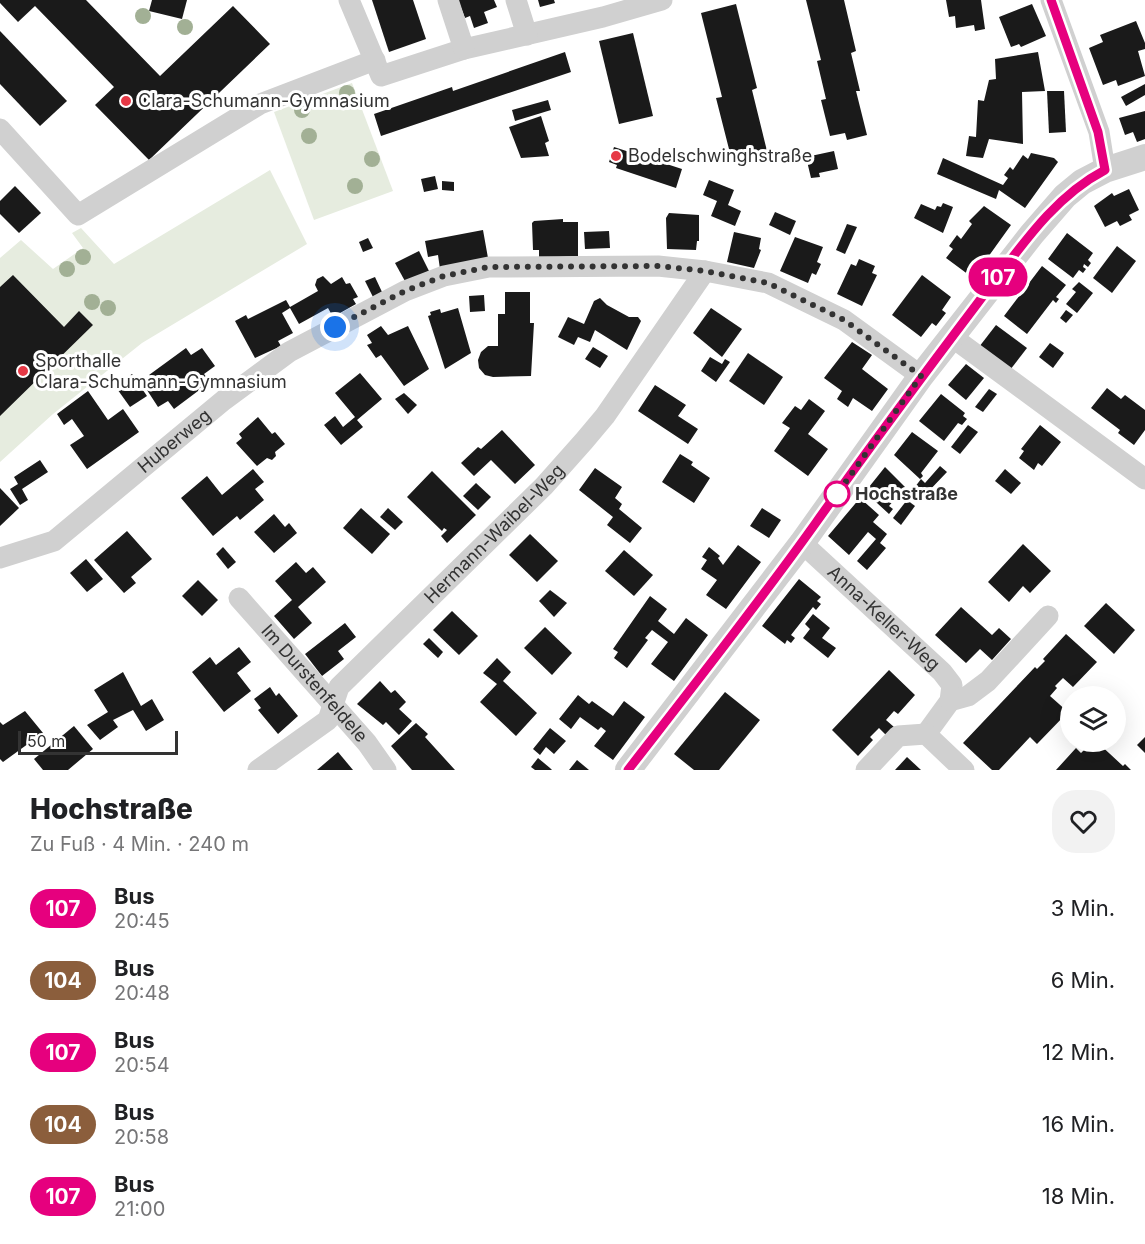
<!DOCTYPE html>
<html lang="de">
<meta charset="utf-8">
<style>
body{margin:0;font-family:Inter,sans-serif;background:#f2f2f2;color:#202124;height:100vh;display:flex;flex-direction:column;font-size:22px;white-space:nowrap}
*{box-sizing:border-box;margin:0}
p{font-size:20px;color:#757577}
.icon{flex:none;width:33px;height:33px;fill:none;stroke:currentColor;stroke-width:2;stroke-linecap:round;stroke-linejoin:round}
.map{position:relative;height:770px;overflow:hidden}
.panel{display:flex;flex-direction:column;background:#fff;flex:1}
.panel>*{flex:none}
.badge{padding:0 12px;border-radius:20px;font-size:21px;line-height:39px}
.fabs{position:absolute;left:1060px;top:686px;display:grid;gap:12px}
.fabs a{display:grid;place-items:center;width:66px;height:66px;border-radius:50%;background:#fff;box-shadow:0 6px 24px #0002;font-size:30px}
.scale{position:absolute;left:18px;bottom:15px;width:160px;box-sizing:border-box;padding-left:6px;border:3px solid #333;border-top:0;font-size:16px;line-height:21px;white-space:nowrap;color:#333;-webkit-text-stroke:4px #fff;paint-order:stroke}
.you{position:absolute;width:30px;height:30px;margin:-15px;border:4px solid #fff;border-radius:50%;background:#1a73e8;box-shadow:0 0 0 9px #1a73e833}
.map>.badge{position:absolute;translate:-50% -50%;box-shadow:0 0 0 3px #fff}
.round{display:grid;place-items:center;flex:none;width:63px;height:63px;border-radius:24px;background:#f2f2f2}
.overview{display:flex;align-items:center;justify-content:space-between;height:102px;padding:0 30px}
h1{font-size:28px;font-weight:800;line-height:45px}
ul{padding:0;list-style:none}
li{display:flex;align-items:center;gap:18px;height:72px;padding:0 30px}
li div{flex:1}
li b{display:block;font-size:22px}
li em{font-style:normal}
li .badge{min-width:66px;font-weight:700;text-align:center}
.map>svg:first-child{display:block}
.green{fill:#e6ecdf}
.building{fill:#1a1a1a}
.lines{fill:none;stroke-linecap:round;stroke-linejoin:round}
.minor{stroke:#d0d0d0;stroke-width:21}
.tertiary{stroke:#d0d0d0;stroke-width:26}
.tree{fill:#a2b095}
.line-casing{stroke:#fff;stroke-width:14}
.line{stroke:#e6007e;stroke-width:9}
.walk{stroke:#333;stroke-width:6;stroke-dasharray:0 10.8}
.poi-dot{fill:#e63946;stroke:#fff;stroke-width:2}
.stop-dot{fill:#fff;stroke:#e6007e;stroke-width:3}
.labels{text-anchor:middle;stroke-width:6;stroke-linejoin:round;paint-order:stroke}
.poi-label{font-size:18px;fill:#333;stroke:#fff;text-anchor:start}
.street-label{font-size:18px;fill:#333;stroke:#fff}
.stop-label{font-size:18px;font-weight:bold;fill:#333;stroke:#fff;text-anchor:start}
</style>
<div class="map">
<svg width="1145" height="770" viewBox="0 0 1145 770">
<rect width="100%" height="100%" fill="#fff"/>
<g class="green">
<polygon points="352,83 393,191 314,220 274,112"/>
<polygon points="270,170 307,244 142,343 53,414 0,462 0,258 21,240 53,269 83,248 72,233 81,228 114,264"/>
</g>
<g class="building">
<polygon points="0,0 86,0 160,76 233,6 270,44 149,160 95,105 114,87 35,6 18,22 0,3"/>
<polygon points="152,0 187,0 182,19 149,11"/>
<polygon points="372,0 413,0 426,39 389,52"/>
<polygon points="458,0 494,0 497,7 484,12 488,23 474,28 470,16 465,18"/>
<polygon points="538,0 554,0 555,3 540,7"/>
<polygon points="806,0 844,0 856,51 851,53 860,91 856,91 867,135 847,140 845,133 830,136 821,100 826,99 817,61 821,60"/>
<polygon points="946,0 981,0 985,29 975,31 974,25 956,28 955,16 949,17"/>
<polygon points="736,4 757,88 752,90 767,151 746,156 745,150 730,153 716,98 722,97 701,13"/>
<polygon points="1032,4 1046,36 1021,47 1019,44 1011,47 999,17"/>
<polygon points="1136,21 1145,43 1145,49 1138,51 1145,76 1118,86 1116,80 1103,85 1089,48 1103,42 1100,35"/>
<polygon points="0,31 67,101 40,126 0,84"/>
<polygon points="633,33 653,116 619,124 599,41"/>
<polygon points="565,52 571,72 381,136 374,114 452,87 453,91"/>
<polygon points="1038,52 1045,91 1022,92 1023,144 989,139 983,158 966,156 969,136 976,137 978,100 984,101 989,80 996,79 995,59"/>
<polygon points="1145,84 1145,95 1126,106 1121,97"/>
<polygon points="1047,91 1064,91 1066,132 1049,133"/>
<polygon points="548,100 551,110 515,121 512,110"/>
<polygon points="1145,111 1145,139 1137,142 1133,132 1125,135 1119,118"/>
<polygon points="541,116 549,141 545,143 549,156 521,158 509,127"/>
<polygon points="614,147 682,169 676,188 616,168 617,165 609,162"/>
<polygon points="834,151 838,169 819,173 820,177 811,178 806,157"/>
<polygon points="1031,153 1054,158 1058,162 1025,208 999,190 996,199 937,174 943,158 1003,185 1008,178 1004,175 1010,167 1013,170 1023,155 1028,159"/>
<polygon points="435,176 438,189 424,192 421,179"/>
<polygon points="709,180 734,190 728,205 741,211 735,226 711,216 717,201 703,195"/>
<polygon points="442,181 454,182 454,191 442,190"/>
<polygon points="15,186 41,213 19,233 0,214 0,201"/>
<polygon points="1129,189 1139,210 1129,215 1132,220 1120,226 1117,221 1105,227 1094,206 1112,193 1114,196"/>
<polygon points="943,203 953,207 943,233 914,218 921,204 935,210 937,206 941,207"/>
<polygon points="984,206 1011,225 973,278 946,258 953,249 949,246 957,235 961,239 972,224 969,221"/>
<polygon points="775,212 796,221 790,235 769,225"/>
<polygon points="669,213 699,215 699,241 697,241 696,250 667,249 666,218"/>
<polygon points="563,219 563,222 578,222 578,256 539,258 539,250 533,250 532,223 534,221"/>
<polygon points="847,224 857,227 845,254 836,250"/>
<polygon points="483,230 488,258 440,269 438,255 428,257 425,241"/>
<polygon points="609,231 610,248 585,249 584,232"/>
<polygon points="734,232 761,238 759,249 761,250 754,268 727,262"/>
<polygon points="1067,233 1093,253 1088,260 1091,263 1088,267 1084,264 1083,267 1086,269 1083,273 1079,270 1073,278 1048,259"/>
<polygon points="795,237 823,247 817,262 821,264 816,275 812,273 808,283 780,271"/>
<polygon points="368,238 373,248 363,252 359,242"/>
<polygon points="1117,246 1136,261 1112,293 1093,278"/>
<polygon points="419,251 429,271 406,283 395,263"/>
<polygon points="859,259 875,266 872,273 877,275 862,306 837,294 851,264 856,266"/>
<polygon points="1042,266 1066,285 1056,297 1059,299 1056,303 1053,300 1027,334 1004,316"/>
<polygon points="13,275 64,327 79,311 93,325 0,416 0,287"/>
<polygon points="922,275 951,297 942,310 946,313 936,326 932,323 921,337 892,315"/>
<polygon points="323,276 331,284 342,277 346,284 350,283 358,297 353,299 356,304 333,317 328,308 299,324 290,308 282,313 293,333 278,341 281,346 255,358 235,321 246,315 248,319 286,300 290,307 318,291 315,285 317,279"/>
<polygon points="375,277 382,292 373,297 365,281"/>
<polygon points="1079,282 1093,293 1077,313 1066,304 1076,292 1072,289"/>
<polygon points="505,292 530,292 530,323 534,323 531,376 493,377 485,375 479,368 478,360 481,352 488,346 498,346 498,314 505,314"/>
<polygon points="484,295 485,311 470,312 469,296"/>
<polygon points="600,298 607,305 629,317 638,317 641,321 627,350 595,330 590,342 578,337 574,345 558,337 568,317 584,324 594,301"/>
<polygon points="458,308 471,353 445,369 428,316 431,315 430,312 440,309 441,313"/>
<polygon points="711,308 742,329 722,357 693,333"/>
<polygon points="1066,310 1073,315 1066,323 1060,318"/>
<polygon points="996,325 1027,348 1010,370 979,347"/>
<polygon points="381,326 388,335 408,326 429,369 404,386 381,355 376,358 367,345 372,343 367,335"/>
<polygon points="852,342 872,355 862,369 888,389 872,411 853,398 848,407 837,399 842,391 824,378"/>
<polygon points="1050,343 1064,353 1053,368 1039,357"/>
<polygon points="593,347 608,356 600,368 585,359"/>
<polygon points="186,348 191,355 202,348 215,366 204,374 210,382 174,409 168,401 158,407 147,390 156,384 149,375"/>
<polygon points="748,353 783,377 764,405 729,381"/>
<polygon points="710,357 722,364 725,359 730,362 716,382 701,371"/>
<polygon points="966,364 984,378 966,400 948,385"/>
<polygon points="360,373 382,399 357,420 363,427 341,445 324,425 335,416 343,427 355,417 335,393"/>
<polygon points="132,374 147,396 130,407 115,386"/>
<polygon points="655,385 686,405 678,416 698,429 688,444 638,411"/>
<polygon points="1107,388 1121,399 1125,395 1145,410 1145,430 1134,445 1118,433 1120,430 1091,408"/>
<polygon points="989,389 997,394 983,412 975,407"/>
<polygon points="88,391 108,420 123,409 139,432 87,469 70,445 84,436 72,419 64,425 57,414"/>
<polygon points="404,393 417,405 408,414 395,399"/>
<polygon points="941,394 965,413 963,416 967,419 962,425 958,423 944,441 919,421"/>
<polygon points="809,399 825,411 808,434 828,449 808,476 774,451 790,428 782,423 795,406 801,410"/>
<polygon points="258,417 272,434 275,432 285,444 275,452 276,456 272,460 267,458 257,466 236,443 242,438 239,434"/>
<polygon points="968,425 978,432 960,454 951,447"/>
<polygon points="1040,425 1061,442 1042,466 1038,463 1034,470 1019,458 1024,451 1021,449"/>
<polygon points="502,430 535,465 515,484 491,460 474,476 461,463 478,447 481,449"/>
<polygon points="912,432 938,451 921,473 923,476 920,479 894,455"/>
<polygon points="680,454 693,462 691,465 710,478 694,503 662,482"/>
<polygon points="40,460 48,472 22,489 28,500 20,505 10,489 18,484 14,477"/>
<polygon points="940,466 947,472 925,495 915,487 921,479 925,483"/>
<polygon points="885,467 905,487 889,506 893,509 889,514 865,492"/>
<polygon points="595,468 622,487 615,498 622,504 619,509 642,528 630,543 607,525 613,517 579,490"/>
<polygon points="253,469 264,482 255,489 264,500 240,520 237,516 213,536 181,498 207,476 222,495"/>
<polygon points="1005,469 1021,483 1011,494 995,481"/>
<polygon points="432,471 476,515 447,543 441,536 447,530 444,528 442,531 407,497"/>
<polygon points="476,483 491,497 478,510 463,496"/>
<polygon points="0,488 19,508 0,526"/>
<polygon points="860,498 879,515 873,522 887,534 880,543 886,548 867,570 857,561 876,539 868,532 849,555 828,536"/>
<polygon points="907,500 915,506 901,525 893,518"/>
<polygon points="361,508 390,534 372,554 343,528"/>
<polygon points="388,508 403,522 395,530 380,517"/>
<polygon points="762,508 781,520 769,538 750,526"/>
<polygon points="274,514 285,527 289,523 297,533 274,553 254,532"/>
<polygon points="127,531 152,559 131,577 136,583 124,593 94,560"/>
<polygon points="530,534 558,561 537,582 509,555"/>
<polygon points="1023,544 1051,571 1030,593 1023,586 1009,602 988,582"/>
<polygon points="738,545 761,562 726,609 706,595 717,580 701,569 707,560 702,557 709,547 720,556 718,558 723,565"/>
<polygon points="223,547 236,562 228,569 216,554"/>
<polygon points="624,550 653,575 634,596 605,571"/>
<polygon points="86,559 103,579 87,592 70,573"/>
<polygon points="296,562 306,573 313,567 326,582 298,607 312,623 294,639 274,616 292,600 275,581"/>
<polygon points="799,579 821,597 817,601 821,604 816,610 813,607 791,635 795,638 791,643 787,640 785,644 762,626"/>
<polygon points="198,580 218,600 202,616 182,596"/>
<polygon points="550,590 567,603 554,617 539,601"/>
<polygon points="650,596 667,609 658,621 674,634 686,618 708,635 674,681 651,664 668,642 652,630 645,638 648,640 627,668 614,658 618,652 613,649"/>
<polygon points="1106,603 1135,630 1114,654 1084,626"/>
<polygon points="961,607 992,635 999,628 1011,639 992,660 980,649 966,663 935,635"/>
<polygon points="452,611 478,636 459,655 433,630"/>
<polygon points="813,614 830,628 822,638 836,648 828,658 803,638 810,629 805,624"/>
<polygon points="345,623 356,637 338,651 344,659 322,676 305,654"/>
<polygon points="545,627 572,653 552,675 524,648"/>
<polygon points="1066,634 1097,662 1073,687 1063,678 1055,686 1057,688 1050,696 1068,712 1037,744 1030,737 999,770 992,770 963,743 1035,667 1037,669 1045,661 1043,659"/>
<polygon points="429,638 443,652 438,658 423,644"/>
<polygon points="239,647 251,662 237,673 251,691 224,712 192,672 210,657 216,665"/>
<polygon points="497,658 511,672 503,681 537,713 516,736 480,702 497,684 483,673"/>
<polygon points="889,670 915,695 898,714 894,711 886,720 894,727 886,735 879,728 870,737 873,740 858,756 832,730"/>
<polygon points="123,672 141,706 152,699 164,720 146,731 133,710 113,720 118,727 100,740 87,725 108,712 94,690"/>
<polygon points="380,681 391,693 395,690 406,702 399,709 412,721 399,735 386,722 383,725 357,704"/>
<polygon points="270,687 276,696 279,693 298,716 278,734 258,710 261,708 254,699"/>
<polygon points="725,692 760,720 719,770 694,770 674,754"/>
<polygon points="578,695 589,704 592,701 613,716 624,701 645,717 613,760 594,746 606,731 601,727 598,730 580,717 571,729 559,719"/>
<polygon points="25,711 43,733 3,762 0,759 0,722 3,725"/>
<polygon points="416,723 428,734 425,737 455,770 412,770 391,746"/>
<polygon points="74,726 93,749 68,770 43,770 34,759"/>
<polygon points="550,728 566,741 554,754 546,747 540,755 533,749"/>
<polygon points="1145,737 1145,753 1137,745"/>
<polygon points="1093,741 1096,741 1123,766 1125,764 1131,770 1056,770 1076,748 1081,753"/>
<polygon points="338,752 353,770 317,770"/>
<polygon points="907,757 921,770 895,770"/>
<polygon points="538,758 550,768 552,770 535,770 531,767"/>
<polygon points="577,760 589,770 569,770"/>
</g>
<g class="lines">
<g class="minor">
<polyline points="349,0 381,76 464,49 603,17 662,0"/>
<polyline points="448,0 464,49"/>
<polyline points="516,0 527,35"/>
<polyline points="1051,0 1099,132 1105,170"/>
<polyline points="0,129 78,215 260,104 375,60"/>
<polyline points="952,337 1145,479"/>
<path id="s1" d="M802,543L942,672L952,685L950,701L926,734L964,770"/>
<path id="s2" d="M0,558L54,541L224,400L289,352L405,291L444,276L489,267L658,266L705,271L768,283L844,320L921,376"/>
<path id="s3" d="M239,598L367,743L386,770"/>
<polyline points="950,701 968,696 988,681 1048,616"/>
<path id="s4" d="M258,770L328,720L339,687L544,486L584,441L605,416L705,271"/>
<polyline points="866,770 898,736 926,734"/>
</g>
<polyline class="tertiary" points="628,770 802,543 921,376 1032,234 1065,196 1082,182 1105,170 1145,157"/>
</g>
<g class="tree">
<circle cx="143" cy="16" r="8"/>
<circle cx="185" cy="27" r="8"/>
<circle cx="347" cy="93" r="8"/>
<circle cx="302" cy="110" r="8"/>
<circle cx="309" cy="136" r="8"/>
<circle cx="372" cy="159" r="8"/>
<circle cx="355" cy="186" r="8"/>
<circle cx="83" cy="257" r="8"/>
<circle cx="67" cy="269" r="8"/>
<circle cx="92" cy="302" r="8"/>
<circle cx="108" cy="308" r="8"/>
</g>
<g class="lines">
<g class="line-casing">
<path id="line" d="M628,770C691,689 755,608 815,524C869,448 924,374 980,300C1017,253 1050,199 1105,170L1098,132L1051,0"/>
</g>
<use href="#line" class="line"/>
<polyline class="walk" points="335,327 405,291 444,276 489,267 658,266 705,271 768,283 844,320 921,376 835,497 837,494"/>
</g>
<g class="poi-dot">
<circle cx="126" cy="101" r="6"/>
<circle cx="616" cy="156" r="6"/>
<circle cx="23" cy="371" r="6"/>
</g>
<circle class="stop-dot" cx="837" cy="494" r="12"/>
<g class="labels">
<g class="poi-label">
<text x="138" y="107">Clara-Schumann-Gymnasium</text>
<text x="628" y="162">Bodelschwinghstraße</text>
<text x="35" y="367">Sporthalle<tspan x="35" dy="21">Clara-Schumann-Gymnasium</tspan></text>
</g>
<g class="street-label">
<text dy="6" stroke="none"><textPath href="#s2" startOffset="213">Huberweg</textPath></text>
<text dy="6" stroke="none"><textPath href="#s4" startOffset="339">Hermann-Waibel-Weg</textPath></text>
<text dy="6" stroke="none"><textPath href="#s1" startOffset="111">Anna-Keller-Weg</textPath></text>
<text dy="6" stroke="none"><textPath href="#s3" startOffset="114">Im Durstenfeldele</textPath></text>
</g>
<g class="stop-label">
<text x="855" y="500">Hochstraße</text>
</g>
</g>
</svg>
<div class="fabs">
<a><svg class="icon" aria-label="layers" viewBox="0 0 24 24"><path d="M12 4l9 5-9 5-9-5zM3 14l9 5 9-5"/></svg></a>
</div>
<div class="scale">50 m</div>
<div class="you" style="left:335px;top:327px"></div>
<b class="badge" style="left:998px;top:277px;background:#e6007e;color:#fff">107</b>
</div>
<section class="panel">
<div class="overview"><div><h1>Hochstraße</h1><p>Zu Fuß · 4 Min. · 240 m</p></div><a class="round"><svg class="icon" aria-label="heart" viewBox="0 0 24 24"><path d="M12 20l-8-8c-3-5 5-10 8-4 3-6 11-1 8 4z"/></svg></a></div>
<ul>
<li><span class="badge" style="background:#e6007e;color:#fff">107</span><div><b>Bus</b><p>20:45</p></div><em>3 Min.</em></li>
<li><span class="badge" style="background:#8b5e3c;color:#fff">104</span><div><b>Bus</b><p>20:48</p></div><em>6 Min.</em></li>
<li><span class="badge" style="background:#e6007e;color:#fff">107</span><div><b>Bus</b><p>20:54</p></div><em>12 Min.</em></li>
<li><span class="badge" style="background:#8b5e3c;color:#fff">104</span><div><b>Bus</b><p>20:58</p></div><em>16 Min.</em></li>
<li><span class="badge" style="background:#e6007e;color:#fff">107</span><div><b>Bus</b><p>21:00</p></div><em>18 Min.</em></li>
</ul>
</section>
